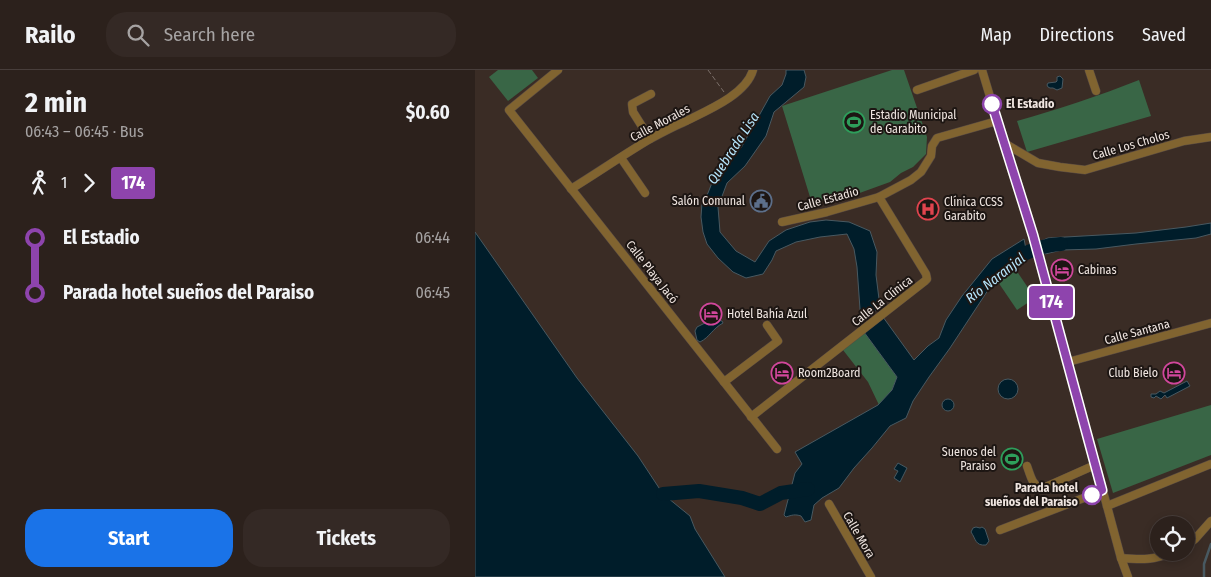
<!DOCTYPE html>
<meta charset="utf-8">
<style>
body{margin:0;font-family:"Fira Sans Condensed",sans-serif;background:#342925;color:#f1f3f6;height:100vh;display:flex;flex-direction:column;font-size:19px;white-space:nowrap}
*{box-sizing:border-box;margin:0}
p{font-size:16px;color:#a6a3a3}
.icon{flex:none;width:28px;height:28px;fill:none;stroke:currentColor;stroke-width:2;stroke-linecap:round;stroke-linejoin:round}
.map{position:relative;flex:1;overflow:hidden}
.side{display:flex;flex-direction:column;background:#2c211c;width:475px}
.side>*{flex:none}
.badge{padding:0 10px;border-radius:4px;font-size:18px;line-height:32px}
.buttons{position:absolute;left:675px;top:446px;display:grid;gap:10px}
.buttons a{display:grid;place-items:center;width:45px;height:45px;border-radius:50%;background:#2c211c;box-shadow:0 2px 8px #0003,0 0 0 1px #483e3b;font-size:25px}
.map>.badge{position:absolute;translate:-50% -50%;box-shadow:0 0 0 2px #fff}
.legs{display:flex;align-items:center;gap:8px;height:55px;padding:0 25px;font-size:16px}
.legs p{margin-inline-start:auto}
.headline{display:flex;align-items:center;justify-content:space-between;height:85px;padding:0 25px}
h1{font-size:28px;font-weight:700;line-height:38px}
.action{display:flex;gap:10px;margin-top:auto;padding:10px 25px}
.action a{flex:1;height:58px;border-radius:20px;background:#1a73e8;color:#fff;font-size:20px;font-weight:700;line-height:58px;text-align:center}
.action a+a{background:#342925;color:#f1f3f6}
ul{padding:0 25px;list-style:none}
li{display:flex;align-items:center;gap:18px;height:55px;font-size:19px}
li i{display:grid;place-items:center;width:8px;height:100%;margin:0 6px;background:currentColor}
li i::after{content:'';width:12px;height:12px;margin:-6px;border:4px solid;border-radius:50%;background:#2c211c}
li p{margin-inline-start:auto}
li:first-child i{background:linear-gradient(#0000 50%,currentColor 0)}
li:last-child i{background:linear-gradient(currentColor 50%,#0000 0)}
header{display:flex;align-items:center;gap:30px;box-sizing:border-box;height:70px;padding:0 25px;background:#2c211c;border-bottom:1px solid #483e3b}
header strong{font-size:24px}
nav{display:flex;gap:28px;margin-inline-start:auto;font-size:18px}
.search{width:350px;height:45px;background:#342925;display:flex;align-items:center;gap:12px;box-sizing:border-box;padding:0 18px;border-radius:20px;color:#a6a3a3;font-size:19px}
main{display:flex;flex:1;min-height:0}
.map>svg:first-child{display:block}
.green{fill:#396646}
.water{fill:#001d2a;stroke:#485961}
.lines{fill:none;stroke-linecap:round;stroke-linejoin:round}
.stream{stroke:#485961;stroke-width:2.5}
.river{stroke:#001d2a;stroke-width:14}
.minor-casing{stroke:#574a43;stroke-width:9}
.path{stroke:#7b6f69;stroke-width:1;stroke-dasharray:5 2.5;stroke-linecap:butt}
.minor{stroke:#816430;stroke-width:8}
.line-1-casing{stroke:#fff;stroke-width:11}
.line-1{stroke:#8e44ad;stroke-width:8}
.stop-1-dot{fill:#fff;stroke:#8e44ad;stroke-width:2.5}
.labels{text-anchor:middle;stroke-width:4;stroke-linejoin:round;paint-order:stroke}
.stop-label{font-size:12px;font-weight:bold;fill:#f0e6e1;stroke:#1d1613;text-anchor:start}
.poi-label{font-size:12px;fill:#f0e6e1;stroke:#1d1613;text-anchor:start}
.street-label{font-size:12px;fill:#f0e6e1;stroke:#1d1613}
.water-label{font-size:14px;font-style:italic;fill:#b6e6fd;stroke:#1d1613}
</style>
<header>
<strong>Railo</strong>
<div class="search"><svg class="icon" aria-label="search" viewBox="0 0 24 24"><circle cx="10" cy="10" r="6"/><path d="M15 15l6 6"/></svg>Search here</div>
<nav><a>Map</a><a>Directions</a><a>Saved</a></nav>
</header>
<main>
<section class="side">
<div class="headline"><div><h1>2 min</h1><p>06:43 – 06:45 · Bus</p></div><b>$0.60</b></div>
<div class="legs"><svg class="icon" aria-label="walk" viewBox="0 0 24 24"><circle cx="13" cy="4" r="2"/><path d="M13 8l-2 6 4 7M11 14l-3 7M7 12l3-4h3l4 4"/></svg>1<svg class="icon" aria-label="forward" viewBox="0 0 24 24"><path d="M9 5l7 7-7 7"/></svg><b class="badge" style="background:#8e44ad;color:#fff">174</b></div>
<ul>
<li><i style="color:#8e44ad"></i><b>El Estadio</b><p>06:44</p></li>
<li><i style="color:#8e44ad"></i><b>Parada hotel sueños del Paraiso</b><p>06:45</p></li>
</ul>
<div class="action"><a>Start</a><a>Tickets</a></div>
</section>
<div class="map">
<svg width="736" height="507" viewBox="0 0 736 507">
<rect width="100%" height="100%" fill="#3a2c25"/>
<g class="green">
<polygon points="23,0 57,0 63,8 33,31 14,7"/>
<polygon points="417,0 429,0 452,67 451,84 438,97 426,103 415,112 357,133 335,127 307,36"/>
<path d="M664,10L676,46L552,82L542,51C584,39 624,26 664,10Z"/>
<polygon points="541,200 560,228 542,240 523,212"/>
<polygon points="389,262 422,307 417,320 404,335 393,312 368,280"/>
<polygon points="736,335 736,385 638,423 622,369"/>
</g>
<g class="water">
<polygon points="311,0 329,0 331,7 329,17 299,42 291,66 270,96 252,113 243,137 245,162 261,181 280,192 294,171 311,160 335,152 351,150 374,152 395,161 402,182 401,205 405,237 386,253 382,197 379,179 372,164 345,167 321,172 301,181 297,190 288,204 271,208 258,202 243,188 232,174 228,162 226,147 227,133 233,123 242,100 266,78 295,26 307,15 311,4"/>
<polygon points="585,6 588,9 587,18 582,20 578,18 575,18 573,17 572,15 573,13 581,12 582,11 582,7"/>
<polygon points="736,153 736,164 721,168 661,174 621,179 587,180 570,184 566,171 573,168 661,163 711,157"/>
<polygon points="0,162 102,308 163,386 188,424 215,446 220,459 250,507 0,507"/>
<path d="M549,169L553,189L519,211L475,278L454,307L438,331L431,348L415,356L397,378L379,398L364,418L347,428L339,435L336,450L330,452L326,446C320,444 317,445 311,447L309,445L320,403L327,394L320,382L403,335L417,320L422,307L389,262L408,247L439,290L453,276L464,268L471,250L487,226L517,189Z"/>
<path d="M240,248L241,250L247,251L248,253C237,259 235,267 225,272L222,270L220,261L222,257Z"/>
<circle cx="533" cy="319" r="10"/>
<polygon points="712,311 715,316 692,328 690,325 686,329 681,326 679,328 676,327 676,324 681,324 685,321 689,323"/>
<circle cx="473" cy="335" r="6"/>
<path d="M539,384H544C547,390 545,394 541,398H534L529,396L527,391L529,388Z"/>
<polygon points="423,393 432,398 425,412 419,408 423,401 419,399"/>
<path d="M501,457L505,458L507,457L510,459L514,471L511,475C500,476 501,469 496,462L498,458Z"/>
</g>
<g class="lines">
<polyline class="stream" points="729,507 729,494 736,474"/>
<g class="river">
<path d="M537,191C552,181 568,175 586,174"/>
<polyline points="188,424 224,421 267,428 285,434 306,423 333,419"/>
</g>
<g class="minor-casing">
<g id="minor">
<polyline points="83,0 34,40 302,379"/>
<polyline points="507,0 529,73 558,165 632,436 646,488 653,507"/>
<polyline points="614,0 621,21"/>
<polyline points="442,20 499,0"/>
<polyline points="175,69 158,42 157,34 176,24"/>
<polyline points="529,73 563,93 585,97 610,100 709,71 736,67"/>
<polyline points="146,88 170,123"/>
<path d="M96,119C122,103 148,85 175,69C186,63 197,57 209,52C231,41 271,25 278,0"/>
<polyline points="307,152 352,142 404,127"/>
<polyline points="593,292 736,253"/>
<polyline points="249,312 303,271 292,255"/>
<polyline points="276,347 450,211 452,209 451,204 404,127 436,110 446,102 456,86 457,76 462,68 522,51"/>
<path d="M552,396C555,404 557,415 566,419L620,395"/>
<polyline points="354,434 396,507"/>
<polyline points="632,436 736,394"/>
<polyline points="525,460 627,421"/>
<polyline points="711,476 720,469 736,451"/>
<path d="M646,488C668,490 678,490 699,482"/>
</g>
</g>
<polyline class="path" points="233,0 249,22"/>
<use href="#minor" class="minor"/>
</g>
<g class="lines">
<g class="line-1-casing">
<polyline id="line-1" points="517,34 558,165 627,420 617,425"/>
</g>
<use href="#line-1" class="line-1"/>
</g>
<defs>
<g id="stadium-ring" transform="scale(1.125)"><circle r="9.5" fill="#1d1613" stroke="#2e9e5b" stroke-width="1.5"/><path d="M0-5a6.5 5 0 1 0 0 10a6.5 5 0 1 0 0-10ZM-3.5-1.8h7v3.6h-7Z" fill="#2e9e5b"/></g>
<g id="civic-ring" transform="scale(1.125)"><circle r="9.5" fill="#1d1613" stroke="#5c6f8a" stroke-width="1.5"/><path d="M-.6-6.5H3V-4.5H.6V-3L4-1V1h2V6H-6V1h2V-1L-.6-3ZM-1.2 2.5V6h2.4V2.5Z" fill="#5c6f8a"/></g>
<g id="hospital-ring" transform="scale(1.125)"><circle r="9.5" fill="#1d1613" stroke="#e0444e" stroke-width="1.5"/><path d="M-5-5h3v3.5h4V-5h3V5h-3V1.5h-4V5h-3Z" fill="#e0444e"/></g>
<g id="hotel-ring" transform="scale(1.125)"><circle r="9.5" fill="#1d1613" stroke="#d1479c" stroke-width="1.5"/><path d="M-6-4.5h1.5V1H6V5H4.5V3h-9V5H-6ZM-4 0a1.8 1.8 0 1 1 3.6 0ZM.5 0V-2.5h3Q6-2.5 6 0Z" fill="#d1479c"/></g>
</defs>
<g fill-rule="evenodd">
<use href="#stadium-ring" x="379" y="52"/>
<use href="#civic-ring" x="286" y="131"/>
<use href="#hospital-ring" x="453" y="139"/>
<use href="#hotel-ring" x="587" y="200"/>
<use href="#hotel-ring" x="236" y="244"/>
<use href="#hotel-ring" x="307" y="303"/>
<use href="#hotel-ring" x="699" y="303"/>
<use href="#stadium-ring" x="537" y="389"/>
</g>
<g class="stop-1-dot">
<circle cx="517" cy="34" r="9"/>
<circle cx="617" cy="425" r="9"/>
</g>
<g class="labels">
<g class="stop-label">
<text x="531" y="38">El Estadio</text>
<text x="603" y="422" text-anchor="end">Parada hotel<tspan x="603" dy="14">sueños del Paraiso</tspan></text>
</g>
<g class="poi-label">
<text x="395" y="49">Estadio Municipal<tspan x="395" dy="14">de Garabito</tspan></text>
<text x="270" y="135" text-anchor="end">Salón Comunal</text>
<text x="469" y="136">Clínica CCSS<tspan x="469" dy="14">Garabito</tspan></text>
<text x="603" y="204">Cabinas</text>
<text x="252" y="248">Hotel Bahía Azul</text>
<text x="323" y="307">Room2Board</text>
<text x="683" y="307" text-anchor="end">Club Bielo</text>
<text x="521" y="386" text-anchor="end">Suenos del<tspan x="521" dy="14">Paraiso</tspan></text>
</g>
<g class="street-label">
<text transform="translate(185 53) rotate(-28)" y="4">Calle Morales</text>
<text transform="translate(656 75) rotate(-16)" y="4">Calle Los Cholos</text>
<text transform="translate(353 129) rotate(-15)" y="4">Calle Estadio</text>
<text transform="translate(177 202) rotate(52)" y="4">Calle Playa Jacó</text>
<text transform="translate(407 231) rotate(-38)" y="4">Calle La Clínica</text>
<text transform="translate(662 262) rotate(-15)" y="4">Calle Santana</text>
<text transform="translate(384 465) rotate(60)" y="4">Calle Mora</text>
</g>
<g class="water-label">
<text transform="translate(258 78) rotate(-57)" y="5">Quebrada Lisa</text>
<text transform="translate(520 208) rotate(-38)" y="5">Río Naranjal</text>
</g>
</g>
</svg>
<div class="buttons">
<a><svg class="icon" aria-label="locate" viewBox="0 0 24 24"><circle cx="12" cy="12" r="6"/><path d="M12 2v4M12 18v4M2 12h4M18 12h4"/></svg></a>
</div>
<b class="badge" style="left:576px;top:232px;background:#8e44ad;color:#fff">174</b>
</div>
</main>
